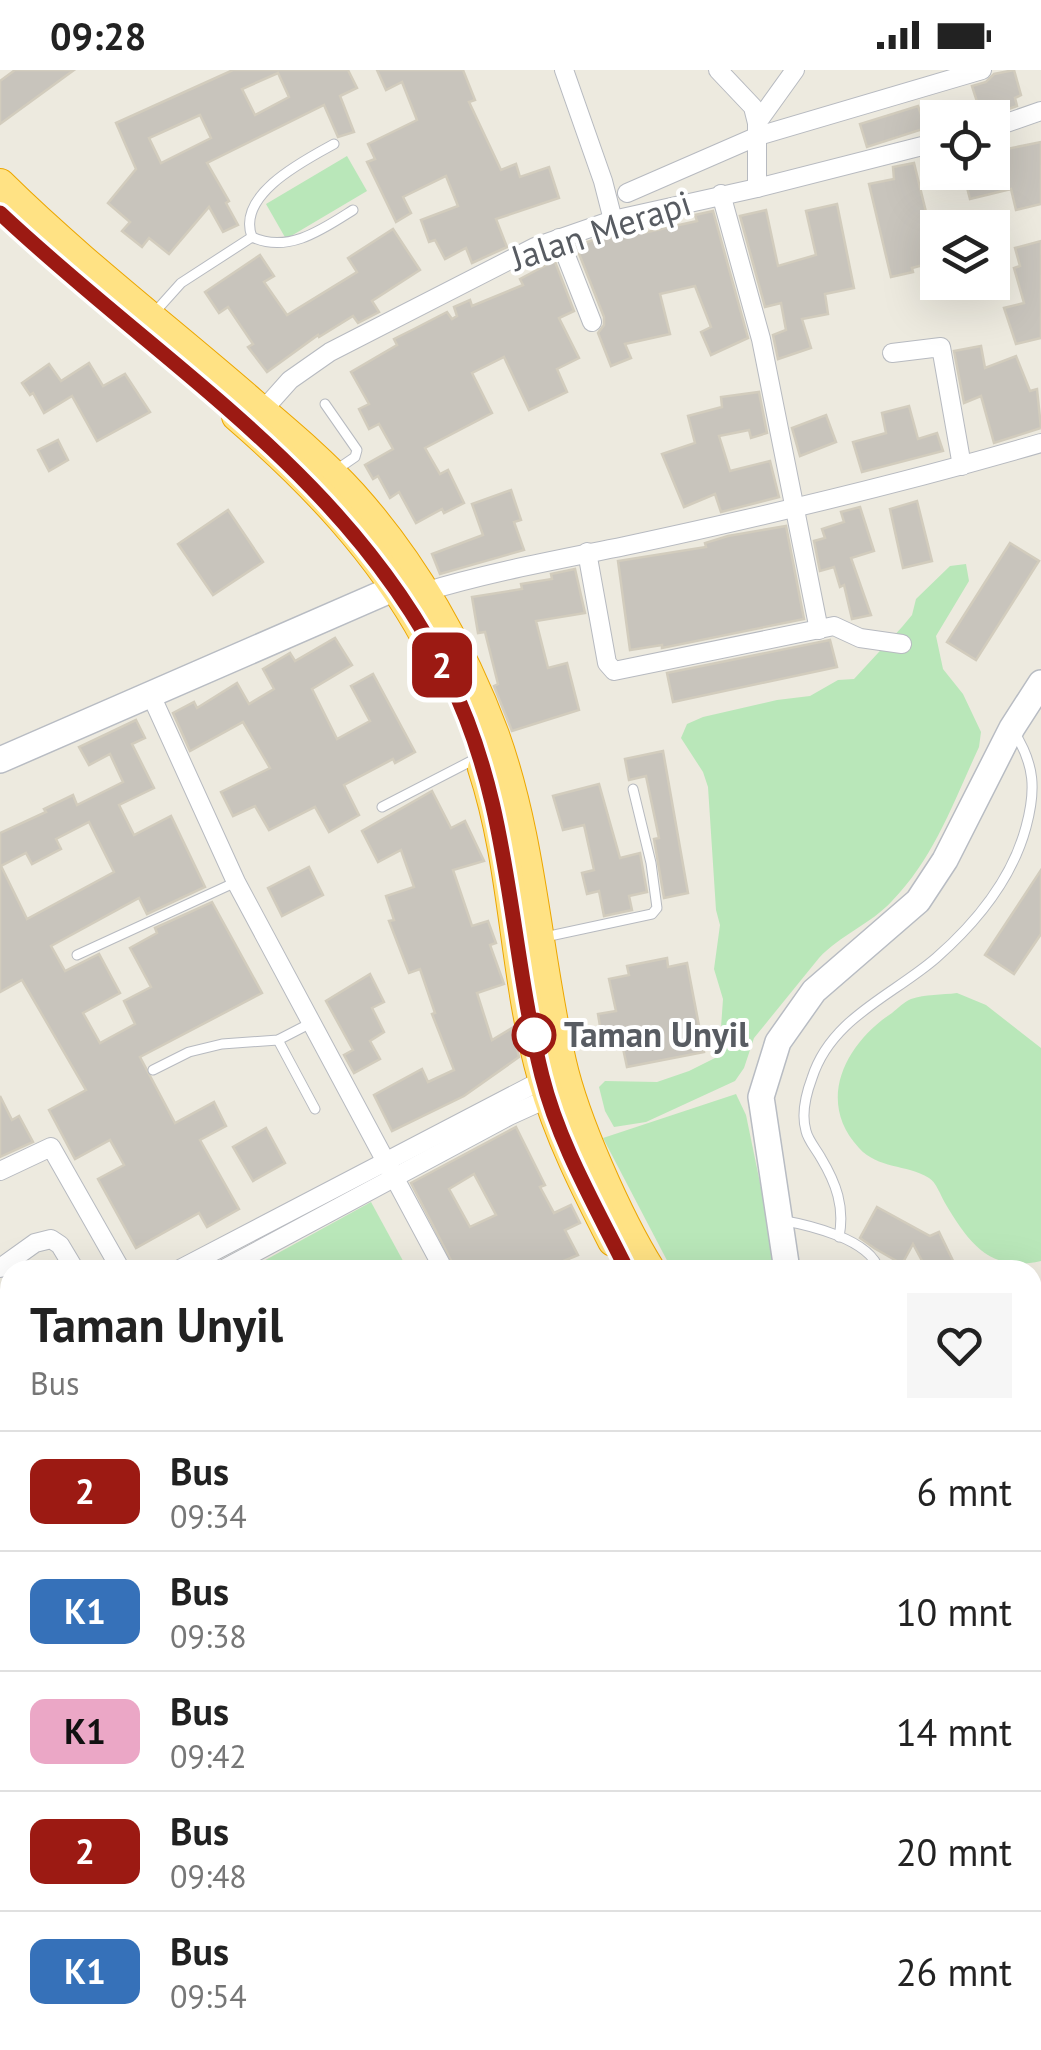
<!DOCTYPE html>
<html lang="id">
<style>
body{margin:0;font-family:"PT Sans",sans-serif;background:#f6f6f6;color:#222;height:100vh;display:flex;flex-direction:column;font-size:38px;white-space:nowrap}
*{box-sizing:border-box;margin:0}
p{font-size:32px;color:#767676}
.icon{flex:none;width:55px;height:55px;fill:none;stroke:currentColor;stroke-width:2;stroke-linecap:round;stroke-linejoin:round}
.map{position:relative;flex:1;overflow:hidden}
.panel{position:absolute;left:0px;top:1190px;width:1042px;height:790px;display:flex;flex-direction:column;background:#fff;border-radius:30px 30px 0 0;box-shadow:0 10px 40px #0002}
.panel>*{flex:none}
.badge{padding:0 20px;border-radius:15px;font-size:35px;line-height:65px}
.buttons{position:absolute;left:920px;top:30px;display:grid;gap:20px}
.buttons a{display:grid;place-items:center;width:90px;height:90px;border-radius:0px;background:#fff;box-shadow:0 10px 40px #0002;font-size:50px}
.map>.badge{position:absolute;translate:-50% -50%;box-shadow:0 0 0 5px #fff}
.round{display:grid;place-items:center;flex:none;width:105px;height:105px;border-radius:0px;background:#f6f6f6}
.headline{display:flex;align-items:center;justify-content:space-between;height:170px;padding:0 30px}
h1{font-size:48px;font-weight:700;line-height:75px}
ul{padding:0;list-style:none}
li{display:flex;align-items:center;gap:30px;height:120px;padding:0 30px;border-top:2px solid #e0e0e0}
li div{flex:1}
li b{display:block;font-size:38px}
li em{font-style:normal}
li .badge{min-width:110px;font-weight:700;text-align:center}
.status{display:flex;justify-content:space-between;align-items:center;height:70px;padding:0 50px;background:#fff;direction:ltr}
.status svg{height:28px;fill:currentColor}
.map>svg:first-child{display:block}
.green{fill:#b9e7b9}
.building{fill:#c8c4bc;stroke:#d2ccbd;stroke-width:2.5;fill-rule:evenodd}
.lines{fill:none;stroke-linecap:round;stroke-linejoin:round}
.lane-casing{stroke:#b7bac0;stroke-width:11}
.street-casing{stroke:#b7bac0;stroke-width:20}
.secondary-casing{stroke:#b8bcc3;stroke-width:28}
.highway-casing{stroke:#eca600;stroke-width:32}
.lane{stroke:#fff;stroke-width:9}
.street{stroke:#fff;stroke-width:18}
.secondary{stroke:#fff;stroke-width:25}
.highway{stroke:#ffe284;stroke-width:30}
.line-casing{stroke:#fff;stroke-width:22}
.line{stroke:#9c1a13;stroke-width:15}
.stop-dot{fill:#fff;stroke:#9c1a13;stroke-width:5}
.labels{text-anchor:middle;stroke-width:8;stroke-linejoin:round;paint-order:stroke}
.street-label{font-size:35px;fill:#585c62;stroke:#fff}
.stop-label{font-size:35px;font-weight:bold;fill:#585c62;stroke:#fff;text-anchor:start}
</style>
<div class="status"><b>09:28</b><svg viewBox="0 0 49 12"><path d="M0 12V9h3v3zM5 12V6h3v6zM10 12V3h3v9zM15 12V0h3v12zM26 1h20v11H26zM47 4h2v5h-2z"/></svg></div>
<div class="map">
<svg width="1041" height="1980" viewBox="0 0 1041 1980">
<rect width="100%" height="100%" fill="#edeadf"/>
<g class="green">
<polygon points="347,86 367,121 286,169 266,134"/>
<path d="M966,494L969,511L936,566L943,599L963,624L981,662L979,677C954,731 934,788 892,831C871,854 840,865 819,888L754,968L744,998L735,1011L646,1052L614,1057L605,1041L599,1017L605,1011L657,1012L689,1001L719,986L723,929L714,899L720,855L716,840L708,717L703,702L681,668L687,654L703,647L777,630L810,626L838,610L854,609L902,557L912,545L916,529L950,496Z"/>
<path d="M957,923L986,935L1041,978V1191C990,1203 969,1173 945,1133C941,1126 936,1112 929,1108C906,1094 878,1099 859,1078C815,1031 846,973 892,943C898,938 904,932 911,929C925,924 942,925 957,923Z"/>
<polygon points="736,1024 746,1045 778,1200 672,1200 603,1068"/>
<polygon points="371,1132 408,1200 247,1200"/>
<polygon points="10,1695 10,1970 626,1970 636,1980 0,1980 0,1700"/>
</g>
<g class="building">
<polygon points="15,0 74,0 0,54 0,11"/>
<path d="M233,0H348L357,18L340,26L354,62L338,67L324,35L207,93L229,131L226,133L238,155L223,162L209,137L169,184L149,168L142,177L122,161L130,152L108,133L136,99L116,53ZM278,3L289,27L255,45L242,19ZM200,45L211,68L161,93L149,68Z"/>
<polygon points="377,0 463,0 475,30 469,32 501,100 516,94 520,107 549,97 559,128 496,149 507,177 472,193 466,178 445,189 435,170 429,172 421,150 458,136 446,106 403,127 411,143 396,152 367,92 375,89 368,74 417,50 402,12 386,20"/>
<polygon points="1014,0 1021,25 1015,28 1017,36 992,45 989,35 979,38 972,16 986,12 994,4"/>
<polygon points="918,36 926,58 867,77 860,54"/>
<polygon points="1041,72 1041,134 1016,140 1011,119 970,129 963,102 1007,102 1002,80"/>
<polygon points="914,93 938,191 912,198 913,202 891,207 869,114 894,109 893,97"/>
<polygon points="837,134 854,218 825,224 828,244 802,249 811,278 778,289 773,265 786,260 781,233 765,237 740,146 766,140 778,196 816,185 806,141"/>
<polygon points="713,141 748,268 711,285 701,262 711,257 695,216 660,224 670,264 625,274 631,288 611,296 598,263 604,255 604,247 576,176 610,164 611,167 642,159 643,163 697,151 695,145"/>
<polygon points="393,159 420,200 372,231 379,242 358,253 353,246 319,267 318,265 267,302 248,277 253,274 228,237 219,243 205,222 260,185 274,206 264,212 287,245 357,202 348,188"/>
<polygon points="1041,171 1041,268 1016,274 1004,238 1024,233 1014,198 1020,196 1015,178"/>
<polygon points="552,184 574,241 559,248 579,288 557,299 567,322 529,340 504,287 472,303 492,343 425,378 440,404 448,400 464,433 444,443 442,439 416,453 399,422 390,428 378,406 373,409 365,395 393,379 379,354 369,359 359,339 369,334 351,302 397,275 394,269 414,259 447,242 452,249 457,246 454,237 470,230 472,236 523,215 520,209 550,193 546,186"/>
<polygon points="981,276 985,298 1016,286 1030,321 1037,319 1041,358 994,373 981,326 964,333 954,281"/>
<polygon points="89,293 103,316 125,304 150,342 97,371 72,326 44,343 33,323 30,325 22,313 49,294 61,311"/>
<polygon points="759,322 767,363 751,368 749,360 719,366 730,401 770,391 779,427 721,442 715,424 684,437 662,384 695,373 688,346 722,337 721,327"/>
<polygon points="909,336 918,369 937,363 943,381 862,402 853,372 886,363 882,343"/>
<polygon points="826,345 836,372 800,386 792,358"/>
<polygon points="58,370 68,390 49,401 38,380"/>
<polygon points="511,420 521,450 514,452 524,480 440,504 432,484 483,465 472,434"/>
<polygon points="917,431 932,491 903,498 890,439"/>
<polygon points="860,437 874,481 851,488 871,545 852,549 844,515 840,517 834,497 820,501 814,471 825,468 822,459 844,452 841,442"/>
<polygon points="228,440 263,492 213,525 178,474"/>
<polygon points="786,456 804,549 662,578 662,575 630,580 618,491 706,477 705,473 728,466"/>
<polygon points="1010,473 1039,491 976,590 947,572"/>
<polygon points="575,499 585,543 536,551 548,598 567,593 579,640 512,661 494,616 498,614 485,562 478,563 472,527 522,519 521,514 552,509 551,504"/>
<polygon points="335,568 352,595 312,619 337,669 370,651 351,616 373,604 415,682 395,693 393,689 344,715 359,745 329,762 315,737 269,760 255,736 233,746 221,722 270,698 243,652 190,681 173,643 194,632 197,638 237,613 249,634 274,619 263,599 290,583 295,591"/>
<polygon points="830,570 837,597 673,632 667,603"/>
<path d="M136,650L145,668L132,674L154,718L119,735L134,765L171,746L205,817L147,844L139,828L51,876L65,901L99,884L120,923L83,943L100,973L135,954L124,931L151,917L130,878L157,863L155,858L212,832L262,923L140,987L175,1053L214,1032L226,1056L200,1070L239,1139L207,1157L199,1143L136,1178L98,1109L124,1095L110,1070L75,1089L49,1040L86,1020L22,910L0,922V763L46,742L44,739L73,725L77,735L123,712L110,684L89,695L79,677ZM89,752L114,802L27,849L1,796L26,783L32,794L61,779L56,769Z"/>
<polygon points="663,681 688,823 664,828 654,769 659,768 646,706 629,710 625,689"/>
<polygon points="599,714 620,788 640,783 647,822 629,826 632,840 604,846 599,821 587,824 582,803 594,800 584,755 563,760 553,726"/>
<polygon points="432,721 451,758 465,751 484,791 453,800 472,856 488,851 496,873 490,875 504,914 477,923 492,970 512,958 519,987 464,1026 392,1061 374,1025 422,999 428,1012 454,1000 432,944 435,943 420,899 409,903 389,851 394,850 386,826 414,817 401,780 378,792 362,761"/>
<polygon points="309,797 323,825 282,846 268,818"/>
<polygon points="1041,800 1041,864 1014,904 985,885"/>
<polygon points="667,888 668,897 687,893 704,982 627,997 620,964 602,968 598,944 616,941 609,909 629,905 627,896"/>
<polygon points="370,904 384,932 372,938 384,962 370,971 380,989 354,1003 344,985 353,980 326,931"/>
<polygon points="0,1026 12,1050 19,1046 33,1072 0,1087"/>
<path d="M516,1057L545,1115L540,1117L554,1143L571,1135L580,1153L565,1160L578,1185L542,1200H456L411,1113ZM474,1104L496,1145L470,1157L449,1119Z"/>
<polygon points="266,1058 285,1093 253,1111 233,1077"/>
<polygon points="877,1137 930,1166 939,1162 954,1193 939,1200 927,1200 913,1174 902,1194 874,1178 860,1168"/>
</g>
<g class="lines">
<g class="lane-casing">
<g id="lane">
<path d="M252,167C236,125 303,91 334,74"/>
<path d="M137,262L181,213L252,167C288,184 323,159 353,140"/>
<polyline points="325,334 357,380 355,387 336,400"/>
<polyline points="382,737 477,688"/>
<polyline points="545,867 652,844 657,838 651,793 633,719"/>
<polyline points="77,885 236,812"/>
<polyline points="278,970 315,1039"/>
<polyline points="153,1000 189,982 222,974 278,970 311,953"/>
<path d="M780,1150C809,1155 870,1169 879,1200"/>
<path d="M839,1167C845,1137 836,1113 821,1088C816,1079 808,1070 806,1061C801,1044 806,1024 812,1008C831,948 892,926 936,888C977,852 1012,809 1026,757C1036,720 1035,695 1014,662"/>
<polyline points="1032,1456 1041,1444"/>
<polyline points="1032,1669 1041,1670"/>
<polyline points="778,1970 783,1980"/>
</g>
</g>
<g class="street-casing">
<g id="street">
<polyline points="564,0 603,111 613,150"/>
<polyline points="718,0 753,37 757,53 757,118"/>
<polyline points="757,53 795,0"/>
<polyline points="992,58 1041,41"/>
<polyline points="627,123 758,66 982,0"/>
<polyline points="721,124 761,269 819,560"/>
<polyline points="559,168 592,252"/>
<polyline points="892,283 941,277 962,396"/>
<polyline points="256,348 290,310 330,282 535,177 613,150 757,118 938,72"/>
<polyline points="587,482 607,593 614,601 834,556 860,568 902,574"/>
<path d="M424,522C490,502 557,490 625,476C765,446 904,413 1041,373"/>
<polyline points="150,623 236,812 444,1200"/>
<polyline points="0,1101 51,1077 121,1200"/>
<polyline points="0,1198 35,1173 51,1169 60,1175 75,1200"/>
<polyline points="178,1200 550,1006"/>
<polyline points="222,1200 509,1046 553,1026"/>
<polyline points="0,1235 10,1254"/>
<polyline points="0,1392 10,1410"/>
<polyline points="0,1495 10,1490"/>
<polyline points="1032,1722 1041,1708"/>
<polyline points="1032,1788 1041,1801"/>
<polyline points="1032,1903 1041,1914"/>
<polyline points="744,1970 749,1980"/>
<polyline points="861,1980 882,1970"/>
<polyline points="910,1980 920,1970"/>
<polyline points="1005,1980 1022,1970"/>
</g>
</g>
<g class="secondary-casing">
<g id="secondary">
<polyline points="0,690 411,511"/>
<polyline points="787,1200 761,1027 778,972 814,921 918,831 945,790 1012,658 1041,613"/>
</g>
</g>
<g class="highway-casing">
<g id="highway">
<path d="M0,114C79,192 168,260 252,333C286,362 321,391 352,425C414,494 462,579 494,665C532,771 536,883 561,992C574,1050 618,1149 650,1200"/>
<path d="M237,346C312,411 380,482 427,569"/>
<path d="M483,698C516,798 514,907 543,1008C559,1065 586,1118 613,1171"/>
<polyline points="1032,1519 1041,1523"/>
<polyline points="1032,1549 1041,1552"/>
</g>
</g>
<use href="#lane" class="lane"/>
<use href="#street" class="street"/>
<use href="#secondary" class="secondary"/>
<use href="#highway" class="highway"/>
</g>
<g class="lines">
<g class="line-casing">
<path id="line" d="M0,143C159,293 350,405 449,609C512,737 508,871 542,1006C559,1074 596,1137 627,1200"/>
</g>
<use href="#line" class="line"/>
</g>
<circle class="stop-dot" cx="534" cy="965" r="20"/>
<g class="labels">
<g class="street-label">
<text transform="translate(601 161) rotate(-18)" y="12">Jalan Merapi</text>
</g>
<g class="stop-label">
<text x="564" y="977">Taman Unyil</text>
</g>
</g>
</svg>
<div class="buttons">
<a><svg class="icon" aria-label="locate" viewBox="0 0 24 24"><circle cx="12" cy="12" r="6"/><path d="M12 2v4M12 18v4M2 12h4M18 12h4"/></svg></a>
<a><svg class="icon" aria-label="layers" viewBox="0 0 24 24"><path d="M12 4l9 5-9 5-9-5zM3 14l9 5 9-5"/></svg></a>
</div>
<b class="badge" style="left:442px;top:595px;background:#9c1a13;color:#fff">2</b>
<section class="panel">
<div class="headline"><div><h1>Taman Unyil</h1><p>Bus</p></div><a class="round"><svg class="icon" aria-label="heart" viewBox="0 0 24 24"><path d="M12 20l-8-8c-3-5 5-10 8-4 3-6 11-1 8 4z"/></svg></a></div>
<ul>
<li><span class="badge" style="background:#9c1a13;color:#fff">2</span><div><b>Bus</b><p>09:34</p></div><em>6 mnt</em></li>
<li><span class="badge" style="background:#3671b9;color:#fff">K1</span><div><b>Bus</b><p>09:38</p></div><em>10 mnt</em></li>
<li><span class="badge" style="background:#eba7c6;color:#111">K1</span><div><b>Bus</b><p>09:42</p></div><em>14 mnt</em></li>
<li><span class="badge" style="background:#9c1a13;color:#fff">2</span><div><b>Bus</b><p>09:48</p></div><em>20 mnt</em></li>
<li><span class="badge" style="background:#3671b9;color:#fff">K1</span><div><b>Bus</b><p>09:54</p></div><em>26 mnt</em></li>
</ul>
</section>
</div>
